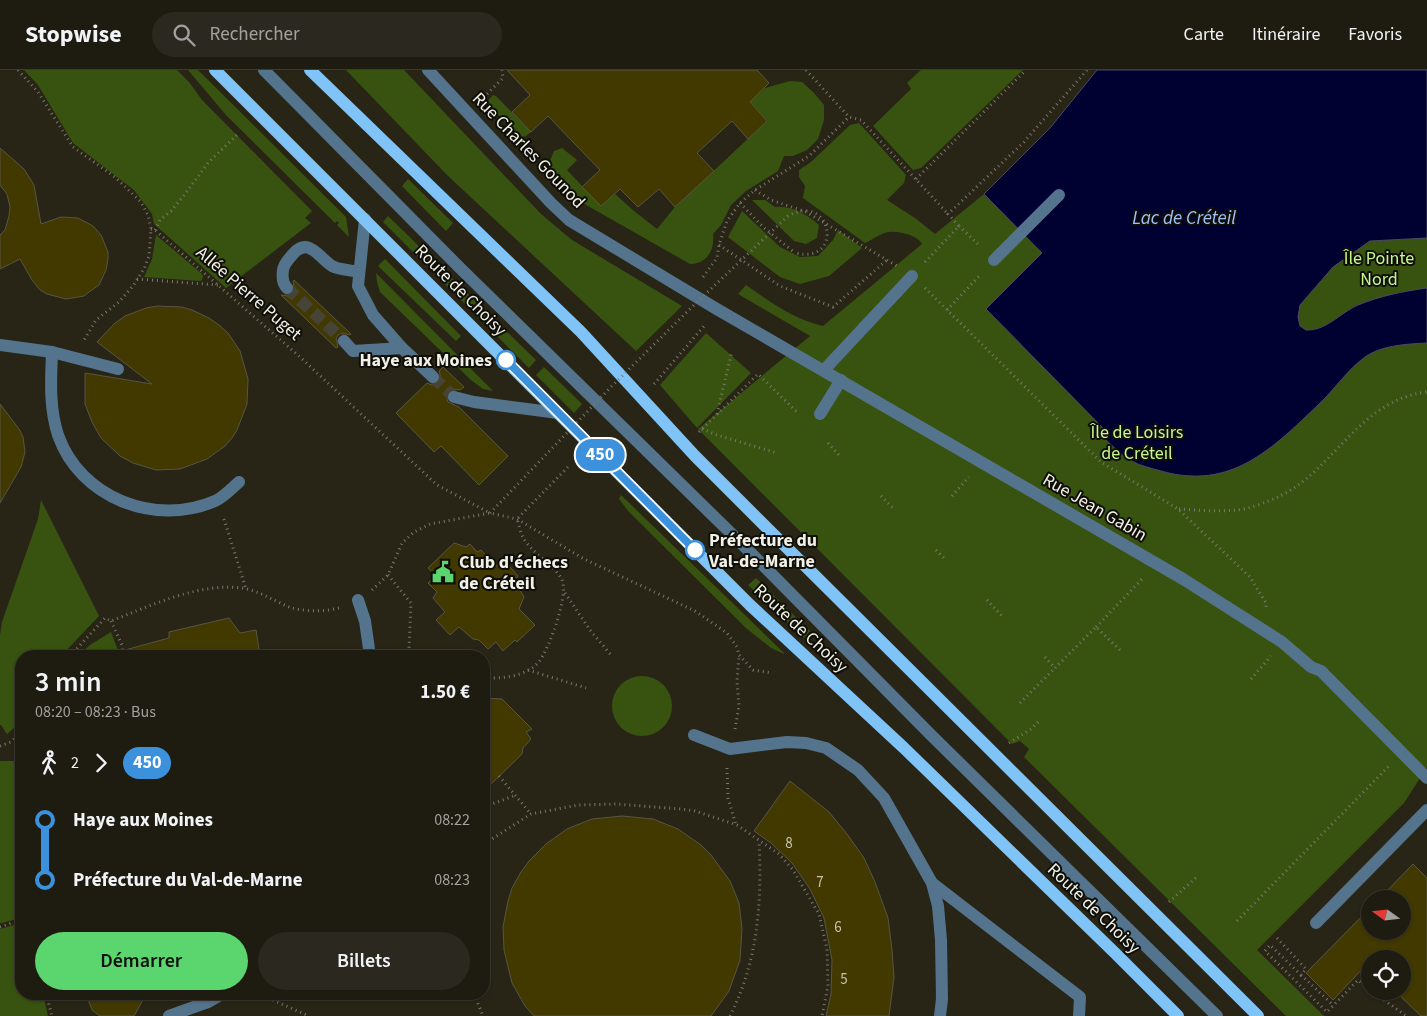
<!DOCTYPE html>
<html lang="fr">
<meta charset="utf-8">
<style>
body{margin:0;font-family:"Source Sans 3",sans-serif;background:#2b291f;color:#f1f3f6;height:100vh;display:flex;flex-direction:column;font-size:19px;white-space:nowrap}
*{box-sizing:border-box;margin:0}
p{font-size:16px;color:#a1a19f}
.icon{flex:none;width:28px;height:28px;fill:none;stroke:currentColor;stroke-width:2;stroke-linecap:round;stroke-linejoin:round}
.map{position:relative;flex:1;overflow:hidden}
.sheet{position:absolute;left:15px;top:580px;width:475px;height:350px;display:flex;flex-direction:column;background:#1e1c11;border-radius:20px;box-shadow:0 1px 4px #0004,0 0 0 1px #3c3a31}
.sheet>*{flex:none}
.badge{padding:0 10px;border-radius:16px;font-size:18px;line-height:32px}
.needle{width:32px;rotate:285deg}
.controls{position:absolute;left:1361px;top:820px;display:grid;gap:10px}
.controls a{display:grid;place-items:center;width:50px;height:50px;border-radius:50%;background:#1e1c11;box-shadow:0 1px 4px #0004,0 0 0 1px #3c3a31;font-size:25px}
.map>.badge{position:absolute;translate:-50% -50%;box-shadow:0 0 0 2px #fff}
.legs{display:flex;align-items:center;gap:8px;height:55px;padding:0 20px;font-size:16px}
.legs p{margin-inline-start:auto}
.summary{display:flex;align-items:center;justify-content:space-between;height:85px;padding:0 20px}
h1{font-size:28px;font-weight:600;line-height:38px}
.primary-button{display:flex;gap:10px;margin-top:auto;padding:10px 20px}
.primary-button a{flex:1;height:58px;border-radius:30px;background:#5bd56e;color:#111;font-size:20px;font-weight:600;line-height:58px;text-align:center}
.primary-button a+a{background:#2b291f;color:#f1f3f6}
ul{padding:0 20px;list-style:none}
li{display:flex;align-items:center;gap:18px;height:60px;font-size:19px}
li i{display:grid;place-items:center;width:8px;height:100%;margin:0 6px;background:currentColor}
li i::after{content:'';width:12px;height:12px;margin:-6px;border:4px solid;border-radius:50%;background:#1e1c11}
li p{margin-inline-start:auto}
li:first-child i{background:linear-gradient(#0000 50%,currentColor 0)}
li:last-child i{background:linear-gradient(currentColor 50%,#0000 0)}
header{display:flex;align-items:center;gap:30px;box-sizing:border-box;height:70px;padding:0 25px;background:#1e1c11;border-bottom:1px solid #3c3a31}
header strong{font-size:24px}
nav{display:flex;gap:28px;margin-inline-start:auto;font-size:18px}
.search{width:350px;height:45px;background:#2b291f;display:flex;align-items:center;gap:12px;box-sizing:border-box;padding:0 18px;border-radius:28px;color:#a1a19f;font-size:19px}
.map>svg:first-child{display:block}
.green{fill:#385310}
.water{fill:#000130;stroke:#494967}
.building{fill:#423900;stroke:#585545}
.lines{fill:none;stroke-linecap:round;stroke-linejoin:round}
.minor-tunnel{stroke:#464436;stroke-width:12;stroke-dasharray:12 6;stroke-linecap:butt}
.path{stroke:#7b796d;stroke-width:3;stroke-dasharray:1 4;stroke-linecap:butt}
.minor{stroke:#53748c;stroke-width:12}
.major{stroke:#7fc3f7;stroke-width:12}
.path-bridge{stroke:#7b796d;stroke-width:3;stroke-dasharray:1 4;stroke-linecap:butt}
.line-1-casing{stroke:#fff;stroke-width:11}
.line-1{stroke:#3c91dc;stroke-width:8}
.stop-1-dot{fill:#fff;stroke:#3c91dc;stroke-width:2.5}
.labels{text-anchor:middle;stroke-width:4;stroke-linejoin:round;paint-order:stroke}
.number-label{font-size:15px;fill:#c6c3ad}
.street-label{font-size:18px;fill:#f2f1e7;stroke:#0f0e08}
.park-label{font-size:18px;fill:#c4f88a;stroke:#0f0e08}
.stop-label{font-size:18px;font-weight:bold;fill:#f2f1e7;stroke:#0f0e08;text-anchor:end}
.poi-label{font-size:18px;font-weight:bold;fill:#f2f1e7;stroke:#0f0e08;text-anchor:start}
.water-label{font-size:19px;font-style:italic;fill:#a0c0f9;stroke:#0f0e08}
</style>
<header>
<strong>Stopwise</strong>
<div class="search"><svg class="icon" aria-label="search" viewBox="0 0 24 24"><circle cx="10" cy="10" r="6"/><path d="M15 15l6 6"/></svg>Rechercher</div>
<nav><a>Carte</a><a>Itinéraire</a><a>Favoris</a></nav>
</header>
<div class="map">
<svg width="1427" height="946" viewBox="0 0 1427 946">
<rect width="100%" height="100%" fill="#282517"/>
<g class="green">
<polygon points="24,0 177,0 189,12 202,30 312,141 305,148 311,153 226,218 154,154 152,144 134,120 73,73 38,15"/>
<polygon points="188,0 198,0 346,147 349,167 337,155 339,153 337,151 335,153 226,45"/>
<polygon points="346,0 404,0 541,144 572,170 682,236 636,281 448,106"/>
<polygon points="921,0 1023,0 921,98 913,100 873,56 911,19 907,13"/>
<path d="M1097,0H1427V697L1404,733L1257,880L1324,946H1286L1024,687L1029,679L1020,671L1012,674L698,359L810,266L738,224L746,215C770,232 794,249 823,256L922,174C917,165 899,161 888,162C881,163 872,170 865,173L803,128L805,116L799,107V100L811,92L850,55L859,53L906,105L904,113L887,130L915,148L935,164L984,124L1050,58Z"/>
<path d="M790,11L802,12L814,23L824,35V50L818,69L807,80L793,86H784L778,101L746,121L731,135L721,155L713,164C715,180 707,194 690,194L581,132L556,107L549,93L554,81L562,78L577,90L567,100L601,136L615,124L634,141L657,159L675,137L767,51L750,32L765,18Z"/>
<polygon points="493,25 496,26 531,62 526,66 519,68 487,32"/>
<polygon points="408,109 453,153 446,161 402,116"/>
<path d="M752,130H765L775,137C791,135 808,145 819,155L817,168L806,174L794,171Z"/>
<polygon points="742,141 780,177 800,187 818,186 833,170 838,160 862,178 829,206 800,214 780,207 728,167"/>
<polygon points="388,146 536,290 529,298 383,152"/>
<polygon points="156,165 201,203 203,206 202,210 200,211 144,207 152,189"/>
<polygon points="385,189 461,266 456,271 378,196"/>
<polygon points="376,203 493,321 483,319 471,310 380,222 377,212"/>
<polygon points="706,263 751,303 697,358 660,315"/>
<polygon points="544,297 582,334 574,343 536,305"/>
<polygon points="621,425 784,583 784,584 771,578 746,558 629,442 619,429"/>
<polygon points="41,430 99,546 61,586 21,586 21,652 7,664 1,655 0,655 0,565 2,552 38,449"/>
<polygon points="756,508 810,561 804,568 748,515"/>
<polygon points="111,562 120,586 78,586 90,575"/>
<circle cx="642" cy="636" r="30"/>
<polygon points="0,691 21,691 21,841 17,849 2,853 0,853"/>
<polygon points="21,853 21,924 43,924 48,946 0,946 0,859"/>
</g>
<path class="water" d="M1097,0H1427V168L1370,171L1333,197L1300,235L1298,247L1300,256L1306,260C1326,261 1340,243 1358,235C1380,226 1404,221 1427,218V273C1407,274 1382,275 1365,287C1347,300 1335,319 1319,334C1272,379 1231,421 1161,401C1151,398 1140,396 1132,391C1120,385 1110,373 1100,364L1104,359L986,239L1042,183L984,124L1050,58Z"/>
<g class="building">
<polygon points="507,0 757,0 769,13 750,32 767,51 748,69 732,51 697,83 714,101 675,137 659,119 638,137 620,119 601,136 582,117 600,100 548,46 531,62 512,42 530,25"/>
<polygon points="0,78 24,99 34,115 41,154 61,147 78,148 93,156 101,165 108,182 108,189 106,200 99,215 89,222 84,226 66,229 47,224 40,220 32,210 20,189 0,199 0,165 5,160 9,146 10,137 7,124 0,115"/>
<polygon points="294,210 351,264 350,265 343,263 338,265 336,269 338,277 336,278 281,225 288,226 293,224 295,220 293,212"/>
<polygon points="157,236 182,237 192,240 209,248 219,255 228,263 240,281 248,309 247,334 237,360 232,368 225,376 207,389 180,399 156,400 133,393 120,386 101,368 92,352 85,334 85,303 152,314 97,272 114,254 125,246 146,238"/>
<polygon points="443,297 464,317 460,320 452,319 449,321 446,326 448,332 459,337 508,386 479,415 441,376 434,382 396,343 427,313 432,315 439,313 441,308 439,301"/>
<polygon points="0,334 19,359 23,367 25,382 21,397 0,433"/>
<polygon points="454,473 466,477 470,474 477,482 481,480 496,496 504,490 518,506 515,511 524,527 519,539 535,555 517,572 515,570 503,581 496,572 488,579 479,570 473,569 459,557 450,565 436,550 445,542 433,528 437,522 428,513 435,506 428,498"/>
<polygon points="229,548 240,563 256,560 260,586 126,586 125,580 169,568 169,562"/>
<polygon points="484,628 502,629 532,659 526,662 531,669 523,678 522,684 484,721"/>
<polygon points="790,711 829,742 847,764 864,788 875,812 888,848 892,880 894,907 889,946 826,946 831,924 832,890 824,848 810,819 792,793 771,773 754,761"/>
<polygon points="622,746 653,749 678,759 701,775 711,785 730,811 739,833 742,859 740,890 729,921 711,946 534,946 525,936 512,913 504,880 503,857 508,831 512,818 521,802 529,791 546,774 567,759 592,749"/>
<polygon points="1413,794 1427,808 1427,946 1421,946 1395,921 1402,921 1402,889 1370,889 1370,897 1367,894 1333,930 1306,903 1370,838 1370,861 1402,861 1402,829 1379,829"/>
<polygon points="86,924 146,924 134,946 100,946 92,940"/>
</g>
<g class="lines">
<g class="minor-tunnel">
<polyline points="287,218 344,271"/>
<polyline points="433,307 454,327"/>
</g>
<g class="path">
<polyline points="18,0 38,22 73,77 115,107 141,132 148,145 151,159 149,186 144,199 133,216 119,232 96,250 84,270"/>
<polyline points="806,0 849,47 861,50 948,144"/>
<polyline points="480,31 503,8 502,0"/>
<polyline points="916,109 1026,0"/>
<polyline points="755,120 771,130 806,142 897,196"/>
<polyline points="740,133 763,157 795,183"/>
<polyline points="959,156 980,176"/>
<polyline points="151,159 155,160 300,287 437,415 490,443"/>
<polyline points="155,160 160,150 171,141 182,128 208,93 239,63"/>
<polyline points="719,175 780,216 833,237 887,190"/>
<polyline points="925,192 959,156 948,144 1024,72 1087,0"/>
<polyline points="703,207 717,188 719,175 727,151 740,133 755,120 809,86 849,47"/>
<polyline points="137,209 218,215"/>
<polyline points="925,218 1101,392 1178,439 1250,507 1266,533 1266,538"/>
<polyline points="947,240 981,204"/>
<polyline points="654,314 705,255"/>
<polyline points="717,344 732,281"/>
<polyline points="702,359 717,365 777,383"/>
<polyline points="699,362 758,304 798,343"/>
<polyline points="828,373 839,385"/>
<polyline points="881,426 894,439"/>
<polyline points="952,426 969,407"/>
<path d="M1179,439C1198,440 1217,442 1236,440C1247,440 1270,431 1280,426C1335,399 1359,330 1427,322"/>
<polyline points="224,449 246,519"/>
<polyline points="936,480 945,489"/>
<polyline points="388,505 411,533 409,579 415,586"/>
<polyline points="372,520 388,505 402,473 414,462 430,454 490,443 517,449 584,489 695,541 727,563 737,577 739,585 753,600 772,603"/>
<polyline points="565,523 590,560 611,585"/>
<polyline points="987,530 1002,546"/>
<polyline points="111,551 122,575 123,586"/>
<polyline points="1096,557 1144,507"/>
<path d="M70,586L105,548L111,551C150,536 204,510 247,519C262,523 275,531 289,537C304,542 327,542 342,537"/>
<polyline points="1045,587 1055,598 1096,557 1122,582"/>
<polyline points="528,600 586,618"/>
<path d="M484,607C500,610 526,606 538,593C549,580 569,525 562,510C555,495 530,482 523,467C520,462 519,455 517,449L569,396"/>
<polyline points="1251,609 1271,586"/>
<polyline points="1020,633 1055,598"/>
<polyline points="735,659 739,636 737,611 739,586"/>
<polyline points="1009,673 1031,659 1039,651"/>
<polyline points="0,676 11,672 21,663"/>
<polyline points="727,698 728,728 736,755"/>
<polyline points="499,706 531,744"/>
<polyline points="484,737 516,725"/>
<polyline points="484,774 531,744 578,735 616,734 681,739 695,741 737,755 779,784 793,800 819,844 827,879 828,916 822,946"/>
<polyline points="1169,832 1198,806"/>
<polyline points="1237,851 1389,696"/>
<polyline points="0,857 21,850"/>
<polyline points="1277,868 1306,899 1301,905 1270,875 1265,881 1327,942 1358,910 1370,920"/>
<polyline points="1301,905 1333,935"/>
<polyline points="1372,921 1406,946"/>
<polyline points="46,924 52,946"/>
<polyline points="259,924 309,946"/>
<polyline points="474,924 483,946"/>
<path d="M730,946C758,891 762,833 759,771"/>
</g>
<g class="minor">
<polyline points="264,0 461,199 741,473 933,667 1217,946"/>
<polyline points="428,0 551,133 569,150 715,238 1183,509 1282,572 1311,597 1321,601 1427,708"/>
<polyline points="365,149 358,216 373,245 402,278 433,307"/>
<polyline points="994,190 1059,125"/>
<path d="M287,218C282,213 282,207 283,200C284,193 289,189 293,184C309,166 319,188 332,196C339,200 351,200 359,202"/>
<polyline points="344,271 353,281 402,278"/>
<polyline points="0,275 52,282 118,299"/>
<path d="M52,282C51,310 49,337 58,365C80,428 155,457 215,431C224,427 232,418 239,412"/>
<polyline points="824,300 912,206"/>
<polyline points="454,327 474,332 558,343"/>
<polyline points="820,344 841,310"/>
<polyline points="358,530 365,551 370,586"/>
<polyline points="694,665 730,679 787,672 806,673 826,678 858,700 884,728 932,813 938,836 941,870 942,929 940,946"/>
<polyline points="932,813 1080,927 1079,946"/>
<polyline points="1316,853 1427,740"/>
<polyline points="169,946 208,932 222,924"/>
</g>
<g class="major">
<polyline points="215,0 750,535 904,678 1115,883 1178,946"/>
<polyline points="310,0 581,262 695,386 757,448 1258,946"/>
</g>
<path class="path-bridge" d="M490,443L609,319L696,233L788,146C832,121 845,195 795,183"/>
</g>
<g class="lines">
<g class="line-1-casing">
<polyline id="line-1" points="506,290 695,480"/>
</g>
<use href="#line-1" class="line-1"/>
</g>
<defs>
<g id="civic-bare" transform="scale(1.725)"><path d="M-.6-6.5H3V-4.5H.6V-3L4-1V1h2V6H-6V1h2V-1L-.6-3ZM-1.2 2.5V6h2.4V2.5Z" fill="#5bd56e" stroke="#0f0e08" stroke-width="2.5" paint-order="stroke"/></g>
</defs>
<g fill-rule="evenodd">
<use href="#civic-bare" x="443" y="502"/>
</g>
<g class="stop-1-dot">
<circle cx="506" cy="290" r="9"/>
<circle cx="695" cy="480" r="9"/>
</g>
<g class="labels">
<g class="number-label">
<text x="789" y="778">8</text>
<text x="820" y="817">7</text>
<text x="838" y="862">6</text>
<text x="844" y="914">5</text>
</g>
<g class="street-label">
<text transform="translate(529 80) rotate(46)" y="6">Rue Charles Gounod</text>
<text transform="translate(461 220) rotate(45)" y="6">Route de Choisy</text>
<text transform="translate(249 223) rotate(41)" y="6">Allée Pierre Puget</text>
<text transform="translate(1095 437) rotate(30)" y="6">Rue Jean Gabin</text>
<text transform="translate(801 558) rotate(43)" y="6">Route de Choisy</text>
<text transform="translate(1094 838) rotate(44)" y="6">Route de Choisy</text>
</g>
<g class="park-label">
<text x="1379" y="194">Île Pointe<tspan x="1379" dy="21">Nord</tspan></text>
<text x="1137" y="368">Île de Loisirs<tspan x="1137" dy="21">de Créteil</tspan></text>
</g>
<g class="stop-label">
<text x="492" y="296">Haye aux Moines</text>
<text x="709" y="476" text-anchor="start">Préfecture du<tspan x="709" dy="21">Val-de-Marne</tspan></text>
</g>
<g class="poi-label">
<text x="459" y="498">Club d'échecs<tspan x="459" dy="21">de Créteil</tspan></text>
</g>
<g class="water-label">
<text x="1184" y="154">Lac de Créteil</text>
</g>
</g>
</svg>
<div class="controls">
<a><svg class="needle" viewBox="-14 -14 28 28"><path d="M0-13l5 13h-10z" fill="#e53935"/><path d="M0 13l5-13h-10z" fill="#a1a19f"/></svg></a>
<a><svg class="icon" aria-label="locate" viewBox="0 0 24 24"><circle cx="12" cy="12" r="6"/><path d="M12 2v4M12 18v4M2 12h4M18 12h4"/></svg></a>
</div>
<b class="badge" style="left:600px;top:385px;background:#3c91dc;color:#fff">450</b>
<section class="sheet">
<div class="summary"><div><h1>3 min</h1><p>08:20 – 08:23 · Bus</p></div><b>1.50 €</b></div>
<div class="legs"><svg class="icon" aria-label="walk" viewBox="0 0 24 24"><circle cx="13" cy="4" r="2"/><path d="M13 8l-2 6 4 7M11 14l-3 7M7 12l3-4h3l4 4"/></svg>2<svg class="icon" aria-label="forward" viewBox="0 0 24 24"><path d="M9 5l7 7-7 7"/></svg><b class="badge" style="background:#3c91dc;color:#fff">450</b></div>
<ul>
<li><i style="color:#3c91dc"></i><b>Haye aux Moines</b><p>08:22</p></li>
<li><i style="color:#3c91dc"></i><b>Préfecture du Val-de-Marne</b><p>08:23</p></li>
</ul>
<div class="primary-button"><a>Démarrer</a><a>Billets</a></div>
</section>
</div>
